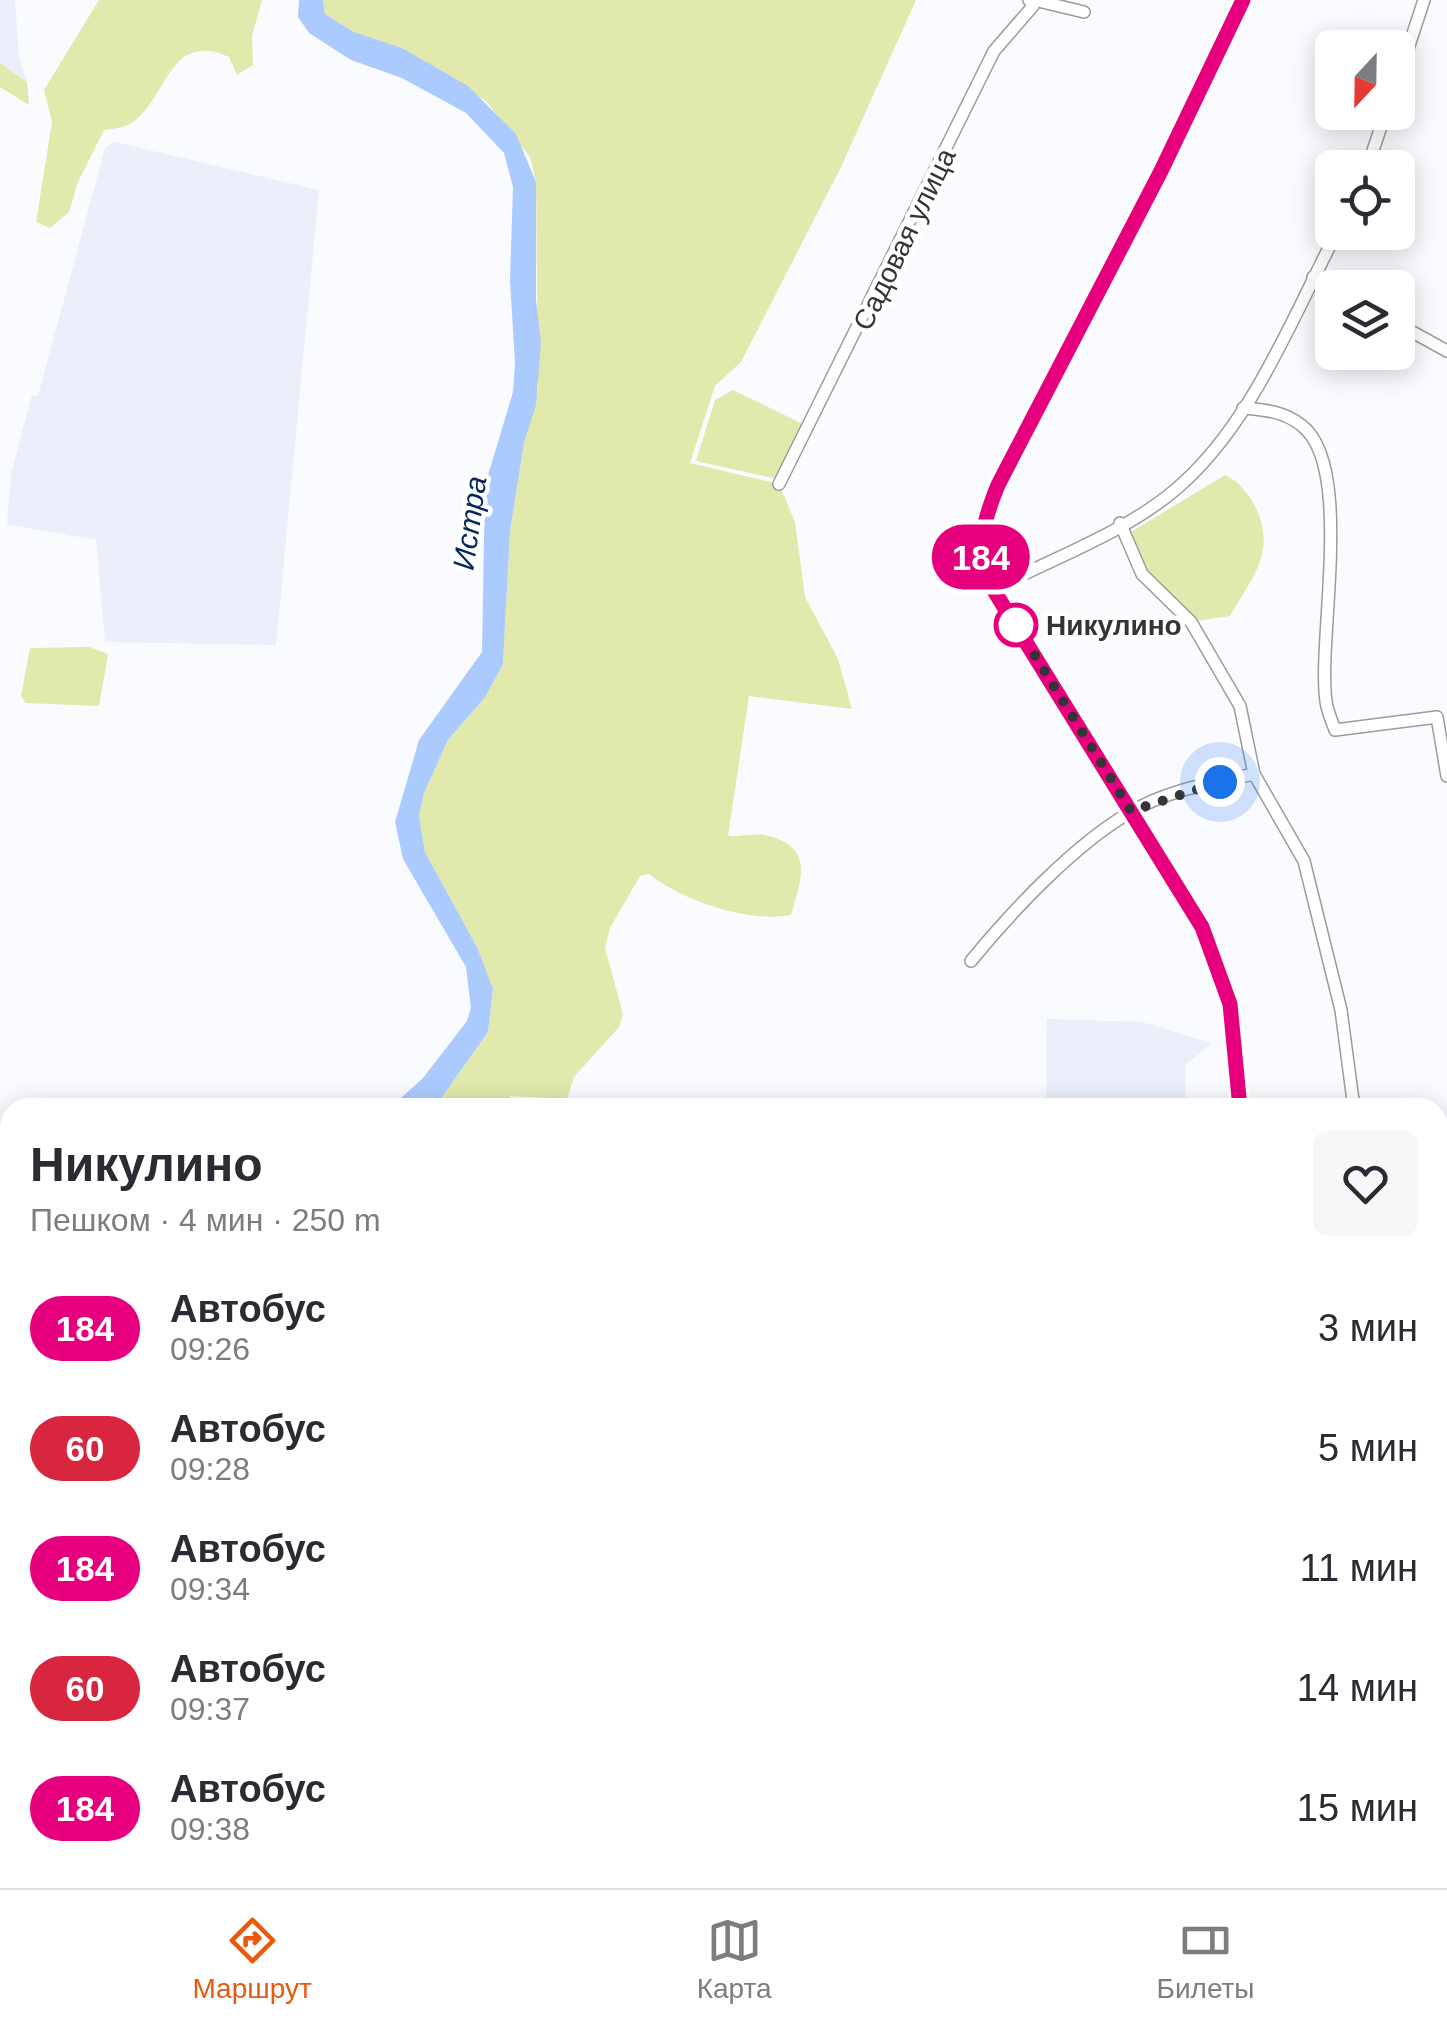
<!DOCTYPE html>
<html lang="ru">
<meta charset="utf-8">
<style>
body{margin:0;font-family:Arial,sans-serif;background:#f7f7f7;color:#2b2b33;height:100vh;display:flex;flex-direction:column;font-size:38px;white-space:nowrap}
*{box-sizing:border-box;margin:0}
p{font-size:32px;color:#7c7c81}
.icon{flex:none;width:55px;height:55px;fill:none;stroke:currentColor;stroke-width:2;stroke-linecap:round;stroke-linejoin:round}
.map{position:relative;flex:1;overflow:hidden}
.drawer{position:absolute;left:0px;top:1098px;width:1448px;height:792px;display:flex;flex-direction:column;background:#fff;border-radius:30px 30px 0 0;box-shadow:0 5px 25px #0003}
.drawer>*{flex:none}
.badge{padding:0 20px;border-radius:32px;font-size:35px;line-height:65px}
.needle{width:65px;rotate:202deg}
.buttons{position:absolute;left:1315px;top:30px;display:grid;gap:20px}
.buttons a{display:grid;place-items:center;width:100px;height:100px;border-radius:15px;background:#fff;box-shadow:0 5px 25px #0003;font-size:50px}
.you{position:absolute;width:50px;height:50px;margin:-25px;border:8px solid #fff;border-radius:50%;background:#1a73e8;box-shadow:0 0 0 15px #1a73e833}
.map>.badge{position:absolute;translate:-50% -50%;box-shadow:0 0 0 5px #fff}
.round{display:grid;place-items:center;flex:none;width:105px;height:105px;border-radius:15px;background:#f7f7f7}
.headline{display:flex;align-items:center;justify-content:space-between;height:170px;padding:0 30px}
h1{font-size:48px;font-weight:700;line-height:75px}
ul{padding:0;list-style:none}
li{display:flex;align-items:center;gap:30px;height:120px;padding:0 30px}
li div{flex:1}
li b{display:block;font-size:38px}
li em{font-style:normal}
li .badge{min-width:110px;font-weight:700;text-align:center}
.menu{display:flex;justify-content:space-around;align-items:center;height:140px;border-top:2px solid #e1e1e2;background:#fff;font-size:28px;color:#7c7c81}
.menu a{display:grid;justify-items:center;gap:5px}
.menu .on{color:#ea580c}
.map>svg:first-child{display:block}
.built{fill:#eaeffa}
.green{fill:#e2e9ac}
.water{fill:#abcbfe}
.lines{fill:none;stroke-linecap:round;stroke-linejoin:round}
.stream{stroke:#abcbfe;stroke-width:2.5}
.minor-casing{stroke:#9a9ca0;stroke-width:14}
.major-casing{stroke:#d6d6d7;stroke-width:18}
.minor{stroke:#fff;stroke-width:11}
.major{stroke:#e8a9dc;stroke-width:15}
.line-casing{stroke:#fff;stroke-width:22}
.line{stroke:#e6007e;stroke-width:15}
.walk{stroke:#333436;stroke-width:10;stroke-dasharray:0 18}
.stop-dot{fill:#fff;stroke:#e6007e;stroke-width:5}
.labels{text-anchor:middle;stroke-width:9;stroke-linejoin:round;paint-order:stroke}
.street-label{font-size:28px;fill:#333436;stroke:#fff}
.stop-label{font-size:28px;font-weight:bold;fill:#333436;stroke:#fff;text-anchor:start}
.water-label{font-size:30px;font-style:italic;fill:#04265c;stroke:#fff}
</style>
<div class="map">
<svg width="1447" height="1888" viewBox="0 0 1447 1888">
<rect width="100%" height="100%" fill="#fafbff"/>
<g class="built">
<polygon points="0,0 15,0 19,58 27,82 0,63"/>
<polygon points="115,142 319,190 276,645 105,642 96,540 7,524 11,474 32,395 38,396 105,148"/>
<polygon points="1047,1019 1142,1022 1212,1043 1185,1065 1186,1107 1046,1107"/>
</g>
<g class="green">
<path d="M99,0H262L252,36L253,65L237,75L229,57C166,29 168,104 128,125C121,128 111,129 104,130L77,184L69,212L50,228L36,222L52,122L44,90Z"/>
<path d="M323,0H916L841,167L741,362L715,386L690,463L779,484L795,522L805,597L838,659L852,709L749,696L728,836C740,837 758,832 769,836C816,849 800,881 791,915C748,923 683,901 649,874L640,876L610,928L605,948L623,1014L619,1027L574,1077L567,1099L510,1096L507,1107H435L488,1032L493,990L478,949L425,852L419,816L424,793L448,740L486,696L503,664L510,532L524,443L538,389L536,182L530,157L486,101L402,48L354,32L325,14Z"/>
<polygon points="0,63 27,82 29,105 0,87"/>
<polygon points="733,390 807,426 777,479 696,461 715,400"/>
<path d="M1225,475C1252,487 1271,529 1261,558C1255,578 1240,598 1230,616L1196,621L1148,572L1131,532Z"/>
<polygon points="89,647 108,654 99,706 26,703 21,696 30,648"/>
<polygon points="1447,1579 1447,1654 1438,1663 1438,1593"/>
</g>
<g class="water">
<polygon points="299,0 323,0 325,14 354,32 402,48 468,86 516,134 536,182 536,300 541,342 536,405 524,443 510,532 503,664 486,696 448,740 424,793 419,816 425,852 478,949 493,989 488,1032 435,1107 391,1107 423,1078 467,1021 471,1008 466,967 403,859 395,822 419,740 482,652 485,485 513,392 515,363 510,281 513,187 504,153 466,113 402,78 351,60 309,33 298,17"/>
<polygon points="1440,1224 1447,1227 1447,1425 1438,1442"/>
<path d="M1438,1487C1447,1506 1447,1576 1438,1593Z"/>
</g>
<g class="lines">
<polyline class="stream" points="0,1253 10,1259"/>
<g class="minor-casing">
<g id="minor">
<polyline points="1034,0 1084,12"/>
<polyline points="1398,79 1424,0"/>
<polyline points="1367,168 1386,112"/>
<polyline points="1313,277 1332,288"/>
<polyline points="1398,324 1447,351"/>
<path d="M1243,408C1265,410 1283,411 1301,425C1355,464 1317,641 1326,701C1327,711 1332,721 1335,730L1437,717L1447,776"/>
<polyline points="779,484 994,51 1033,6 1029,0"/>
<polyline points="1120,523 1142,574 1191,622 1240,706 1254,774 1304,861 1341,1010 1354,1108"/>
<path d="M993,589C1052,559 1124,533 1175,490C1251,426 1291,320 1337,232"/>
<path d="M971,961C1011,912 1074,845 1129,813C1166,790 1212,783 1254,774"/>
<polyline points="1438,1206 1447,1210"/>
<polyline points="0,1699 10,1691"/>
<polyline points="1438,1789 1447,1769"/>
<polyline points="0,1870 10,1863"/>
<polyline points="329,1880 334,1888"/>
<polyline points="827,1880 829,1888"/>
<polyline points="968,1880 968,1888"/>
<polyline points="1044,1880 1044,1888"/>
<polyline points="1176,1880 1176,1888"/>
<polyline points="1306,1880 1306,1888"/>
<polyline points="255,1888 271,1880"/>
<polyline points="1321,1888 1325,1880"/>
<polyline points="1388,1888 1391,1880"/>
</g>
</g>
<g class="major-casing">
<g id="major">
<path d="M1240,1108L1229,1004L1202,927L993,589C975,550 982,523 998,485L1161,171L1243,0"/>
<polyline points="1124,1880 1124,1888"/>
</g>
</g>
<use href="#minor" class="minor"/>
<use href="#major" class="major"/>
</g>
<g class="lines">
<g class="line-casing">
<path id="line" d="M1240,1108L1230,1004L1202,927L993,589C975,550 982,524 998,485L1161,171L1243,0"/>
</g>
<use href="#line" class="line"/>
<polyline class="walk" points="1016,625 1131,811 1220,782"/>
</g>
<circle class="stop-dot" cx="1016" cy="625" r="20"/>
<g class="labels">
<g class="street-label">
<text transform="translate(904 239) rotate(-64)" y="10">Садовая улица</text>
</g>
<g class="stop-label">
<text x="1046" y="635">Никулино</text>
</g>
<g class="water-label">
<text transform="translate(470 523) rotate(-82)" y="10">Истра</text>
</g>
</g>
</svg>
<div class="buttons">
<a><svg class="needle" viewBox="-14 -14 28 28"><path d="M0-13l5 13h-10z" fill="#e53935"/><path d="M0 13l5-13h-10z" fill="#7c7c81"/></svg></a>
<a><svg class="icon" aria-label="locate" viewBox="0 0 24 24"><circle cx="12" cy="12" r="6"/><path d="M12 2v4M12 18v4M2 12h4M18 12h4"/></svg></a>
<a><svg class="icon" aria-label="layers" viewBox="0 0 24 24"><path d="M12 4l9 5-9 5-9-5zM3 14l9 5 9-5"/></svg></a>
</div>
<div class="you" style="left:1220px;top:782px"></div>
<b class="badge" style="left:981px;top:557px;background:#e6007e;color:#fff">184</b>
<section class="drawer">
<div class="headline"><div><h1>Никулино</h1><p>Пешком · 4 мин · 250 m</p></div><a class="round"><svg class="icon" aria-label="heart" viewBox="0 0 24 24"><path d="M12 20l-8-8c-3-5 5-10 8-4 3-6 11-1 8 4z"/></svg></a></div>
<ul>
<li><span class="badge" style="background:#e6007e;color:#fff">184</span><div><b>Автобус</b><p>09:26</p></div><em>3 мин</em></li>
<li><span class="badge" style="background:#d7263d;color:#fff">60</span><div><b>Автобус</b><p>09:28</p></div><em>5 мин</em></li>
<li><span class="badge" style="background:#e6007e;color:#fff">184</span><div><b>Автобус</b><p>09:34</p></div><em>11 мин</em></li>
<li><span class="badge" style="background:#d7263d;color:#fff">60</span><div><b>Автобус</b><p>09:37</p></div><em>14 мин</em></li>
<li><span class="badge" style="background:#e6007e;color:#fff">184</span><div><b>Автобус</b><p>09:38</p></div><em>15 мин</em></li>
</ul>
</section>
</div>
<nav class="menu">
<a class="on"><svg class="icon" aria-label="directions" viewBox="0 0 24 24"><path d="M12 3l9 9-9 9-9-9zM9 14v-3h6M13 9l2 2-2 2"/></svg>Маршрут</a>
<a><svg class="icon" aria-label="map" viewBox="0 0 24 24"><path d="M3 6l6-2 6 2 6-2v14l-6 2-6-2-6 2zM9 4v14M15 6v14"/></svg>Карта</a>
<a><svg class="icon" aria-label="tickets" viewBox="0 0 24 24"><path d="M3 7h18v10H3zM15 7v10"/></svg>Билеты</a>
</nav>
